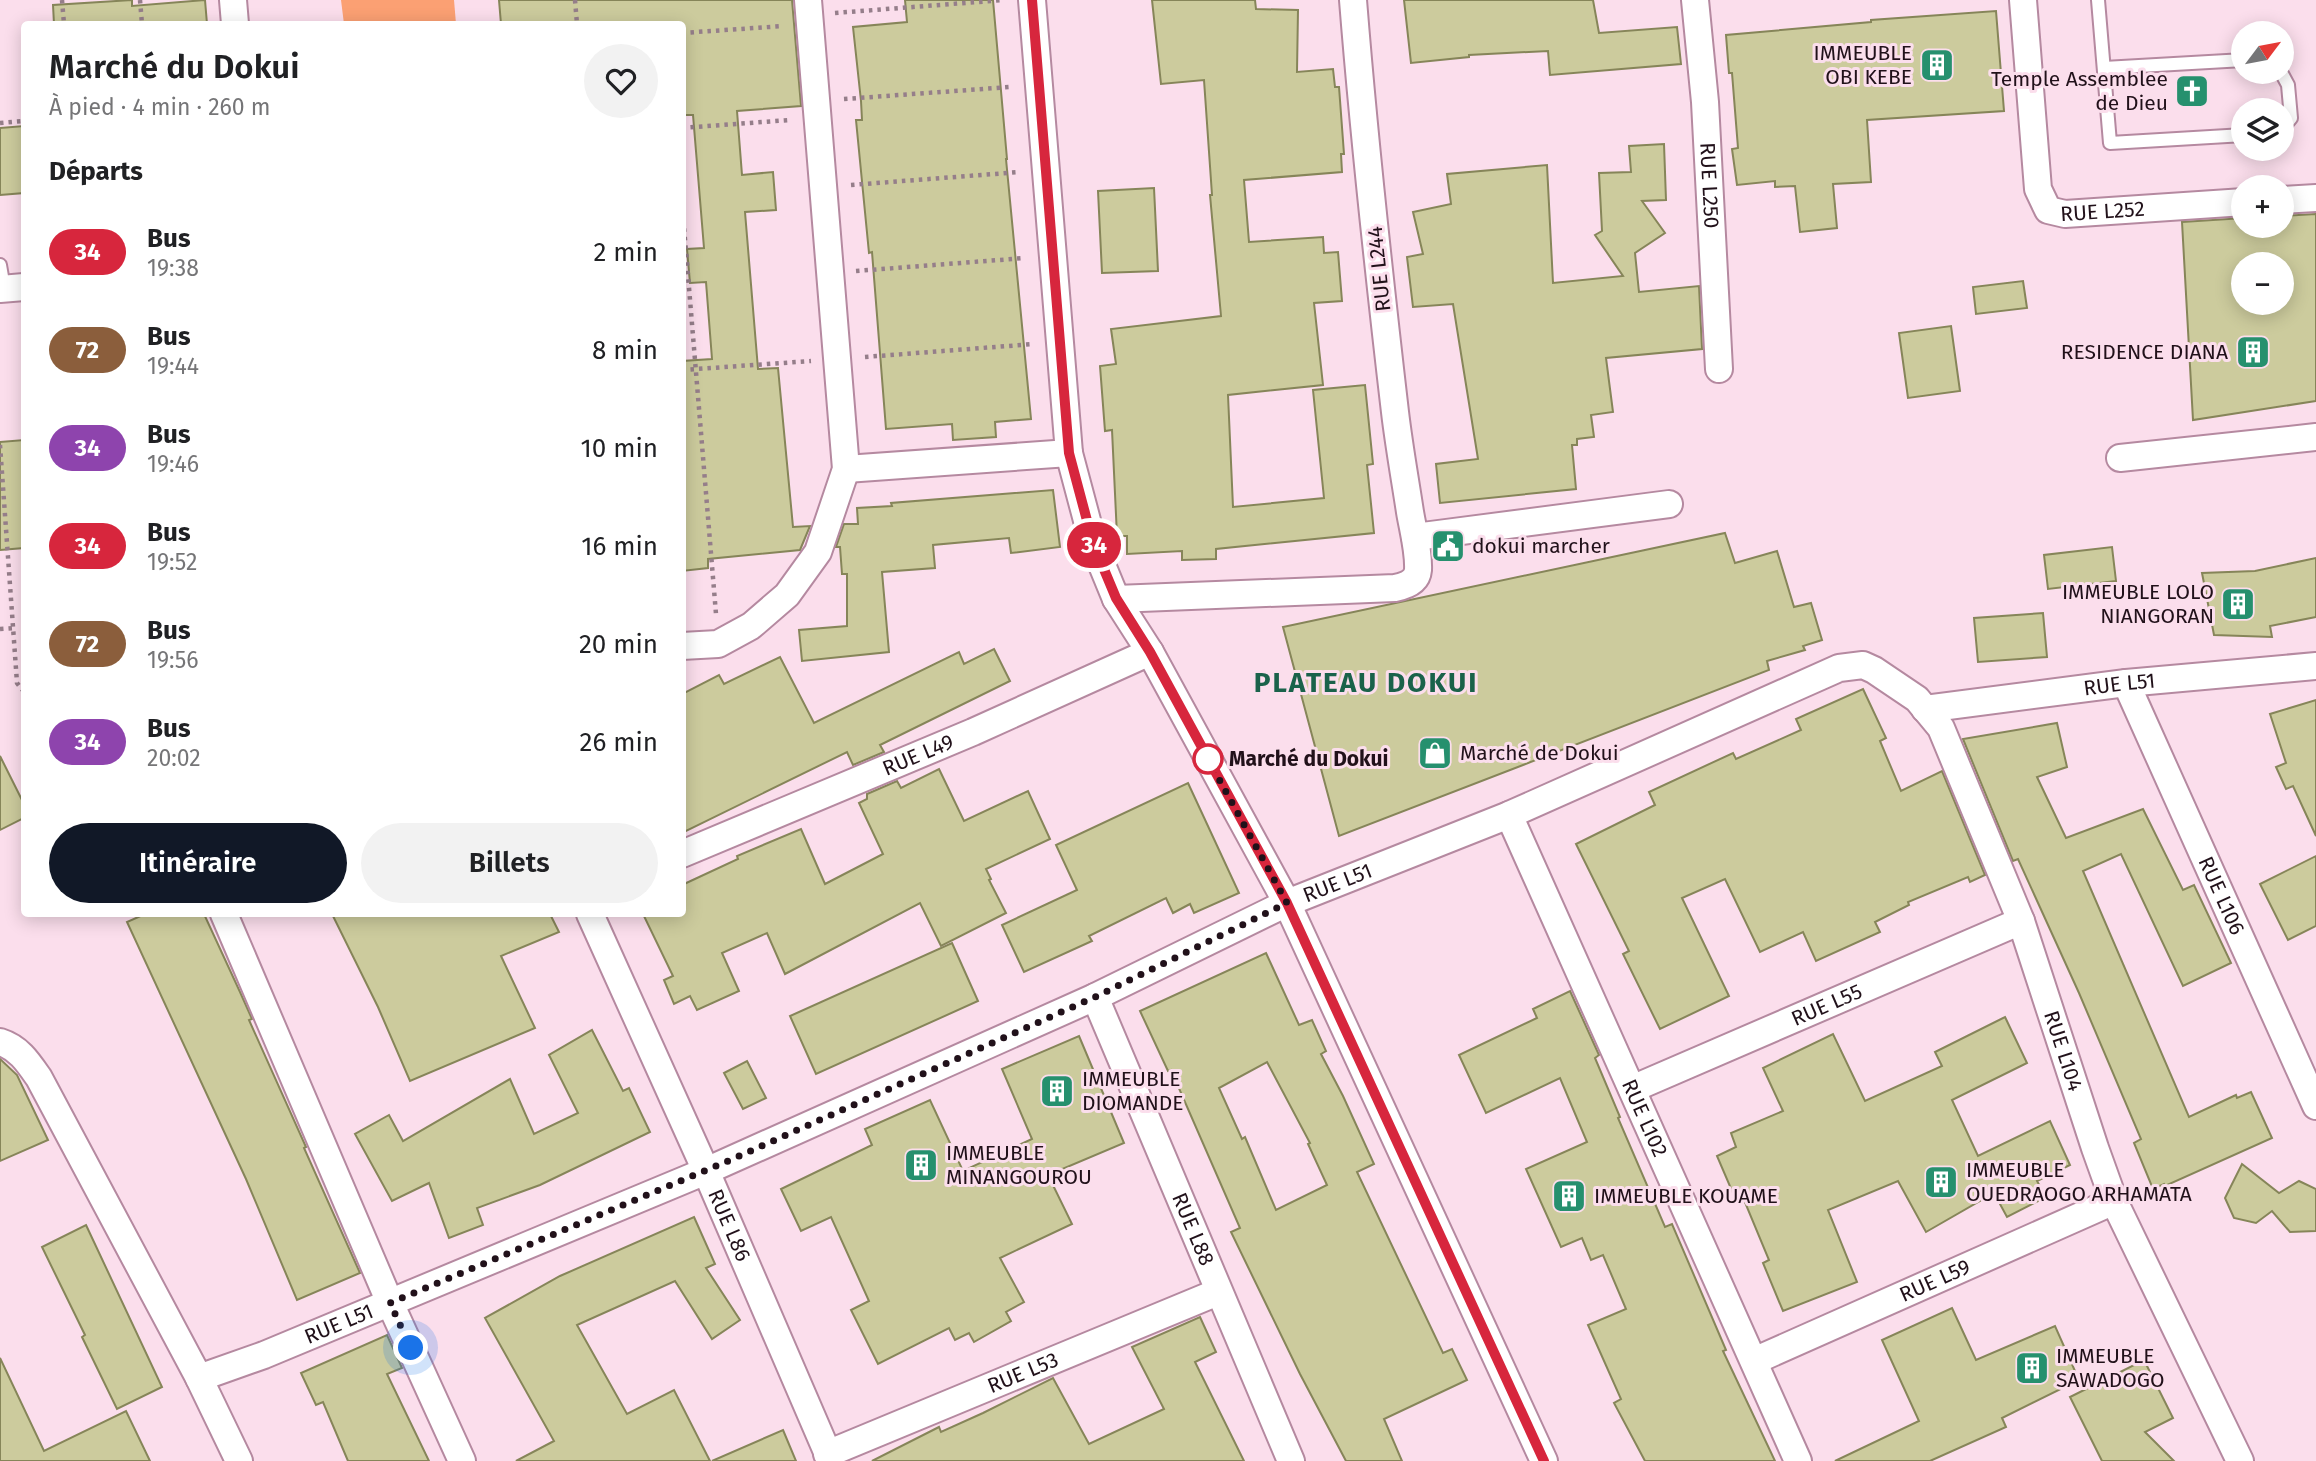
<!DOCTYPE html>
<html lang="fr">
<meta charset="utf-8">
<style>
body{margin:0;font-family:"Fira Sans",sans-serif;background:#f2f2f2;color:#202124;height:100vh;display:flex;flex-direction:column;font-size:26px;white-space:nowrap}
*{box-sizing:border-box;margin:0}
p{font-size:23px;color:#757577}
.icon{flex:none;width:38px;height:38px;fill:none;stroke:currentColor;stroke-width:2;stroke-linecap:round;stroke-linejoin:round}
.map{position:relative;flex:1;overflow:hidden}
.sheet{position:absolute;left:21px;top:21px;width:665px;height:896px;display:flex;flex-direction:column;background:#fff;border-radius:7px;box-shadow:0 4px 18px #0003}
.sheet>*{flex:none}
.badge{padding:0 14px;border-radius:23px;font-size:24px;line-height:46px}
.needle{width:46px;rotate:58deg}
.fabs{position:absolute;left:2231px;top:21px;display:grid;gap:14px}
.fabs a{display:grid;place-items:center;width:63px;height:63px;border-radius:50%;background:#fff;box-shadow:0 4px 18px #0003;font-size:35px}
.you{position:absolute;width:35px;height:35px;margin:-18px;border:5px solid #fff;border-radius:50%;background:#1a73e8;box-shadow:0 0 0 10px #1a73e833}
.map>.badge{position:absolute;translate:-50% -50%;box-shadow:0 0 0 4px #fff}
h2{padding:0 28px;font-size:26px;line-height:63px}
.round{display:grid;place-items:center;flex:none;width:74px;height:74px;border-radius:37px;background:#f2f2f2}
.headline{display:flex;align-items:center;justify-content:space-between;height:119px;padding:0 28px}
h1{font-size:33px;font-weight:600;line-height:52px}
.cta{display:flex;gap:14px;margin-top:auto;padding:14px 28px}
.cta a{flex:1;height:80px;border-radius:42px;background:#111827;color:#fff;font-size:28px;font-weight:600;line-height:80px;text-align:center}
.cta a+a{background:#f2f2f2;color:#202124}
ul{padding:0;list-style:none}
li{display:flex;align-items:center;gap:21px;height:98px;padding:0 28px}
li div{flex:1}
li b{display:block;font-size:26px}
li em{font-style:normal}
li .badge{min-width:77px;font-weight:700;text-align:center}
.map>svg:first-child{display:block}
.green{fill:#fba073}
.building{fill:#cccb9d;stroke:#868559;stroke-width:2;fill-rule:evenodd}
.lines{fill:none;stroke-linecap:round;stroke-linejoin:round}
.service-casing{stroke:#b589a0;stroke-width:16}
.minor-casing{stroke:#b589a0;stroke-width:30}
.path{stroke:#957e8a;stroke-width:4.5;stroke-dasharray:3.5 5;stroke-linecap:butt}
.service{stroke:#fff;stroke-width:12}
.minor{stroke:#fff;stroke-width:26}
.line-casing{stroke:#fff;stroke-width:16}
.line{stroke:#d7263d;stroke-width:10}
.walk{stroke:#21111a;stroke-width:7;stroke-dasharray:0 12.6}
.stop-dot{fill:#fff;stroke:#d7263d;stroke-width:3.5}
.labels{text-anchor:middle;stroke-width:6;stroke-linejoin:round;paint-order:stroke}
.poi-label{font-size:21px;fill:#21111a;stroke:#fbdeec;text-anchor:start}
.street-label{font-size:21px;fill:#21111a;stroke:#fbdeec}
.stop-label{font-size:21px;font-weight:bold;fill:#21111a;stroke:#fbdeec;text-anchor:start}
.district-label{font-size:28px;font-weight:bold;letter-spacing:2px;fill:#1a624a;stroke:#fbdeec}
</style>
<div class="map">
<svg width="2316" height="1461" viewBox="0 0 2316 1461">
<rect width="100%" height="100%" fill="#fbdeec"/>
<polygon class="green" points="341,0 454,0 456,24 344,24"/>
<g class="building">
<polygon points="132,0 132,6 205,0 207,24 54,24 53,5"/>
<polygon points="499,0 792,0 801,106 737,111 742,175 773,172 776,210 745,212 758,369 778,368 793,527 810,526 800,550 708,559 708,568 682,571 682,361 712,359 706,282 690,283 687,249 704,248 693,115 682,115 682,24 501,24"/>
<polygon points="905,0 993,0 1007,159 1006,159 1031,419 995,422 996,437 953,440 952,424 886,429 872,252 869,253 856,120 862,120 861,101 853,27 907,22"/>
<polygon points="1152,0 1255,0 1256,9 1298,10 1297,72 1333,69 1335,87 1339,87 1344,154 1341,154 1342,172 1244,180 1249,242 1323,237 1324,253 1338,252 1342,301 1314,303 1323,385 1228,395 1233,507 1324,498 1313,390 1365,385 1373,464 1367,465 1374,533 1216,549 1216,559 1182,560 1182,551 1127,554 1127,536 1117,536 1112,430 1105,431 1100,366 1116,364 1111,329 1221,316 1210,195 1212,195 1204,80 1161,84"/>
<polygon points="1404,0 1593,0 1599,33 1677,27 1681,64 1550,75 1548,51 1469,55 1469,57 1411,63"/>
<polygon points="1996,11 2004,111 1867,120 1871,182 1833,184 1837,228 1800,232 1795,186 1775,187 1775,181 1737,185 1732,149 1738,148 1732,73 1729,73 1726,35 1871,22 1871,20"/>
<polygon points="24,126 24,193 0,195 0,128"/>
<polygon points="1664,144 1666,200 1642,201 1665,233 1635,253 1639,292 1699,286 1702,349 1606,358 1613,412 1591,415 1594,437 1577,439 1577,445 1572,445 1576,489 1440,503 1436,464 1478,459 1453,304 1413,307 1407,257 1423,254 1413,212 1451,204 1447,174 1547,165 1553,283 1623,276 1595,235 1602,231 1599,173 1631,172 1629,146"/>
<polygon points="1154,188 1158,271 1102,273 1098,191"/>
<path d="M2316,214V401L2193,420L2182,222L2244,218V226H2282V216ZM2244,264H2282V303H2244Z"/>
<polygon points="2023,281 2027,308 1976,314 1973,287"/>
<polygon points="1951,326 1960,391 1908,398 1899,333"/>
<polygon points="24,440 24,548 0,550 0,442"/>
<polygon points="1053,490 1060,547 1011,553 1009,538 933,545 935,568 882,572 889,652 802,661 799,630 847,626 847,574 842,574 840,547 836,547 844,524 858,524 857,508 892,506 891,503"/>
<polygon points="1725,533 1735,563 1777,551 1794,607 1811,603 1822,640 1803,646 1805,650 1767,661 1769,670 1339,836 1283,627"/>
<polygon points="2112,547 2116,581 2048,589 2044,555"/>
<polygon points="2316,558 2316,617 2270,626 2272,637 2214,635 2202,573 2255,571"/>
<polygon points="2043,613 2047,657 1978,662 1974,618"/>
<polygon points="994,649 1010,681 880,745 884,752 853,765 847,752 682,833 682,694 719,675 724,684 780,657 814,723 959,652 964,664"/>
<polygon points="1863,689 1886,738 1880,741 1901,791 1942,771 1985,875 1970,882 1968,877 1908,902 1909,905 1875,922 1880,932 1816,961 1803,932 1760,952 1725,879 1682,898 1729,996 1660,1029 1623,954 1629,951 1576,844 1655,805 1649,792 1733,753 1736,759 1801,730 1796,719"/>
<polygon points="2316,700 2316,836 2293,786 2286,789 2276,767 2286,763 2270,714"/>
<polygon points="2057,723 2067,767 2037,777 2066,838 2143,809 2183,890 2194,885 2231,963 2183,986 2121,854 2083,871 2189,1117 2236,1095 2237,1098 2251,1092 2272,1138 2165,1186 2164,1184 2153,1189 2134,1143 2141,1139 2079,993 2018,859 2013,861 1963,739"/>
<polygon points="0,756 24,804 24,818 0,830"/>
<polygon points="939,769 964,821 1028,791 1050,839 986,869 991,879 989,880 1006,913 941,946 920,903 785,974 767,933 722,953 739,991 697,1010 690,996 674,1004 664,980 673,976 643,914 682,914 682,885 738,859 737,856 801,829 825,884 883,854 859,803 867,799 867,794 897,781 901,788"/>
<polygon points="1188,783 1239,893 1194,913 1190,904 1173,913 1166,898 1089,936 1092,941 1024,972 1002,925 1077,890 1056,845"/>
<polygon points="2316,856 2316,926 2288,940 2260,884"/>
<polygon points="145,914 204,914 240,992 252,1019 249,1020 306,1147 304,1148 360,1273 297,1300 246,1179 127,922"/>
<polygon points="332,914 550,914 559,932 501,956 535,1028 410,1081 378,1007"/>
<polygon points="952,943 978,1001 816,1074 790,1016"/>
<path d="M1266,953L1299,1025L1312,1020L1326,1051L1321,1054L1343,1096L1374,1164L1357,1172L1443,1353L1452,1349L1467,1380L1384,1419L1402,1461H1346L1300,1374L1231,1232L1240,1228L1171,1070L1168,1071L1140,1011ZM1267,1062L1310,1143L1308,1144L1327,1185L1276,1210L1245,1137L1242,1139L1219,1088Z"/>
<polygon points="1570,991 1599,1055 1595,1058 1620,1117 1618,1118 1665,1227 1672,1224 1726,1350 1723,1351 1775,1461 1645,1461 1614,1403 1621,1399 1588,1325 1626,1309 1603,1255 1591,1260 1582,1238 1561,1247 1526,1169 1587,1142 1560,1078 1486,1113 1459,1055 1537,1018 1533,1009"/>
<polygon points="2005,1017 2027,1063 1952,1100 1978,1156 2050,1121 2070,1165 2037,1181 2046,1197 2007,1217 1994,1193 1926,1232 1898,1181 1828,1210 1857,1282 1783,1311 1763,1263 1769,1260 1742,1195 1735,1198 1717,1156 1736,1147 1731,1133 1783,1111 1763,1068 1833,1034 1865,1101 1942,1066 1935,1052"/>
<polygon points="592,1030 623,1091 629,1088 650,1132 540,1185 477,1208 483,1225 449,1238 429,1183 392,1201 355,1134 389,1115 403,1141 510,1079 534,1134 578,1113 549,1055"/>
<polygon points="1079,1036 1124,1143 1048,1175 1072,1224 1000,1258 1024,1302 1006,1312 1011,1321 974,1342 969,1333 955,1340 949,1328 878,1364 851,1310 869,1301 831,1217 801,1231 781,1189 872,1145 865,1129 930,1100 963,1171 1032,1139 1002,1069"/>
<polygon points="0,1059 17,1075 48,1140 0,1161"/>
<polygon points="747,1061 766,1098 743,1109 724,1073"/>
<polygon points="2242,1164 2279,1193 2299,1181 2316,1189 2316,1231 2290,1232 2272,1211 2256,1223 2234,1218 2225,1198"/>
<polygon points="694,1217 715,1264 706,1268 740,1320 712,1339 675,1281 577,1325 627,1414 674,1390 710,1461 516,1461 554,1441 485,1318 560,1276"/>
<polygon points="86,1225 162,1387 117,1409 82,1337 85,1335 42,1247"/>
<polygon points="1952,1308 1976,1360 2055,1326 2079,1380 2002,1418 2006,1427 1930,1461 1835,1461 1919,1421 1882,1340"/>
<polygon points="1200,1317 1216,1352 1195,1362 1244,1461 872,1461 939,1427 941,1432 983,1413 1053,1378 1089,1444 1164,1409 1132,1347"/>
<polygon points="387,1335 402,1368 387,1374 429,1461 348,1461 323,1402 316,1405 301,1373"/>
<polygon points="0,1358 44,1451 126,1411 150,1461 0,1461"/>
<polygon points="2144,1360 2173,1418 2145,1432 2174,1461 2102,1461 2070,1397"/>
<polygon points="783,1430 796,1461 712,1461"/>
</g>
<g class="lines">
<g class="service-casing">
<g id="service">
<polyline points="2098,0 2110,143 2244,135"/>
<polyline points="2104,68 2244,60"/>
<polyline points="2281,72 2288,85 2291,118 2282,129"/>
<polyline points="0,265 4,288"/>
</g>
</g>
<g class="minor-casing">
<g id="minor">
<polyline points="233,0 235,24"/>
<polyline points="1032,0 1069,453 1093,543 1116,599 1150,652 1287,903 1544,1461"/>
<path id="s1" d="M1695,0L1705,102L1719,369"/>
<path id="s2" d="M2023,0L2038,189L2048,210L2065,214L2244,202"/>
<polyline points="2282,200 2316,198"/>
<polyline points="0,289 24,287"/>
<polyline points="2120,458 2316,437"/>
<polyline points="846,469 1069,453"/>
<polyline points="1415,537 1669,504"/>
<path d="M1116,599L1395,588C1405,586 1417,582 1418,570C1419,551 1413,530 1410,512C1405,479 1399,446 1395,412C1379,275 1364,138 1353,0"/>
<polyline points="682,646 718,644 751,626 787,595 818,552 846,469 808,0"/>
<path id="s3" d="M2126,683L2316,1106"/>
<path id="s4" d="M1925,709L2126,683L2316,666"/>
<path id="s5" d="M1509,815L1798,1461"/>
<path id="s6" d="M682,854L973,732L1150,652"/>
<polyline points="224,914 390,1303 462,1461"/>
<path id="s7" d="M590,914L706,1171L831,1461"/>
<path id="s8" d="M1095,997L1291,1461"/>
<path d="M0,1042C19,1048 28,1062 39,1078L199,1378L239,1461"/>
<path id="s9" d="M1632,1089L2021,921"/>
<path id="s10" d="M1754,1361L2114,1201"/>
<path id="s11" d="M199,1378L264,1355L706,1171L1095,997L1287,903L1509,815L1839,668L1863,665L1874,670L1917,699L1941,728L2021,921L2095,1148L2114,1201L2240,1461"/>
<path id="s12" d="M827,1454L1218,1292"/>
</g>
</g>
<g class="path">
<polyline points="62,0 64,24"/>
<polyline points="140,0 142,24"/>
<polyline points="575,0 577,24"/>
<polyline points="835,13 1004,0"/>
<polyline points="682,33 783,26"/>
<polyline points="844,99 1010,87"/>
<polyline points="0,123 24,121"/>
<polyline points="682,128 789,120"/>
<polyline points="851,185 1020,172"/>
<polyline points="682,203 716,614"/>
<polyline points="856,271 1025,258"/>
<polyline points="865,357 1034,344"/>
<polyline points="682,370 811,361"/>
<polyline points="0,445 17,683 24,692"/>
<polyline points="0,629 15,628"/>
</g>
<use href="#service" class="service"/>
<use href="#minor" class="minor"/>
</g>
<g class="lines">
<g class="line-casing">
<polyline id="line" points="1032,0 1069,453 1093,543 1116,598 1150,652 1287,903 1544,1461"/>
</g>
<use href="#line" class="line"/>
<polyline class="walk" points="411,1348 390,1303 728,1161 1095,997 1287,903 1208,759"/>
</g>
<defs>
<g id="building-square" transform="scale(1.75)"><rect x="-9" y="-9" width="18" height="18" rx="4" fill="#26906e" stroke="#fbdeec"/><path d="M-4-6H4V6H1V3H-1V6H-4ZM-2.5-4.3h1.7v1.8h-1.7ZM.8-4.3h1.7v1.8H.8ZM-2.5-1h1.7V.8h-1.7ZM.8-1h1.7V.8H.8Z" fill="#fff"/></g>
<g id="church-square" transform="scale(1.75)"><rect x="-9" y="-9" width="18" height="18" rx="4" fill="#26906e" stroke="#fbdeec"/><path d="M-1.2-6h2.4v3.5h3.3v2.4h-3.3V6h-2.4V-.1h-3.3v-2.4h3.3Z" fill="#fff"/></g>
<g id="civic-square" transform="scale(1.75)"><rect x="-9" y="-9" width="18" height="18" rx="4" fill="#26906e" stroke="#fbdeec"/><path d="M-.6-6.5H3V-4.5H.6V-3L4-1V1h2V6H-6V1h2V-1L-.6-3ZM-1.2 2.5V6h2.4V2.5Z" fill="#fff"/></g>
<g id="shop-square" transform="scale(1.75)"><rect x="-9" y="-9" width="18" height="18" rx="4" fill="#26906e" stroke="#fbdeec"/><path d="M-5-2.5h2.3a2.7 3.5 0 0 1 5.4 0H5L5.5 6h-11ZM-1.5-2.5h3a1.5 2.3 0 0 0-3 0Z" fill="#fff"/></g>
</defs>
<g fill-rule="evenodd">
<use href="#building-square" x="1937" y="65"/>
<use href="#church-square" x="2192" y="91"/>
<use href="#building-square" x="2253" y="352"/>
<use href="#civic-square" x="1448" y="546"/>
<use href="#building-square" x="2238" y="604"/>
<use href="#shop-square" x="1435" y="753"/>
<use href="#building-square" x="1057" y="1091"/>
<use href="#building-square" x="921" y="1165"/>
<use href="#building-square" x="1941" y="1182"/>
<use href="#building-square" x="1569" y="1196"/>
<use href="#building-square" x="2032" y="1368"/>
</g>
<circle class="stop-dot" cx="1208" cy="759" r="14"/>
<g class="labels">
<g class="poi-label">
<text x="1912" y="60" text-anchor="end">IMMEUBLE<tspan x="1912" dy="24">OBI KEBE</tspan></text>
<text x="2168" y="86" text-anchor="end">Temple Assemblee<tspan x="2168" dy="24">de Dieu</tspan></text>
<text x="2228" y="359" text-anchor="end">RESIDENCE DIANA</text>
<text x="1472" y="553">dokui marcher</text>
<text x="2214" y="599" text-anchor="end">IMMEUBLE LOLO<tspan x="2214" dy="24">NIANGORAN</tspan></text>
<text x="1460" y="760">Marché de Dokui</text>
<text x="1082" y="1086">IMMEUBLE<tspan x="1082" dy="24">DIOMANDE</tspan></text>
<text x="946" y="1160">IMMEUBLE<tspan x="946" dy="24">MINANGOUROU</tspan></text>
<text x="1966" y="1177">IMMEUBLE<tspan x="1966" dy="24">OUEDRAOGO ARHAMATA</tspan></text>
<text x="1594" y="1203">IMMEUBLE KOUAME</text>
<text x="2056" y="1363">IMMEUBLE<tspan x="2056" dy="24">SAWADOGO</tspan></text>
</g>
<g class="street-label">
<text dy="7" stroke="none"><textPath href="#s1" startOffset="186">RUE L250</textPath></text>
<text dy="7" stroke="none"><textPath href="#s2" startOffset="268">RUE L252</textPath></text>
<text transform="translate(1379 269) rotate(-96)" y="7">RUE L244</text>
<text dy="7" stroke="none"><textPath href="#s4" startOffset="196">RUE L51</textPath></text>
<text dy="7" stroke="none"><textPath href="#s6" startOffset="256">RUE L49</textPath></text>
<text dy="7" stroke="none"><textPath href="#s11" startOffset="1242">RUE L51</textPath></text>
<text dy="7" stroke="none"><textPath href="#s3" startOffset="233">RUE L106</textPath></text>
<text dy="7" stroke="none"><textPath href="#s9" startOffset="212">RUE L55</textPath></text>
<text dy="7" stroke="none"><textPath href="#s11" startOffset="2259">RUE L104</textPath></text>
<text dy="7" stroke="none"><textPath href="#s5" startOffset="332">RUE L102</textPath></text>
<text dy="7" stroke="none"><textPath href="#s7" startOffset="341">RUE L86</textPath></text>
<text dy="7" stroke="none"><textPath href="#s8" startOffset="252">RUE L88</textPath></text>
<text dy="7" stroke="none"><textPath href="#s10" startOffset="198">RUE L59</textPath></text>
<text dy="7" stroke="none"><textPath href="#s11" startOffset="150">RUE L51</textPath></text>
<text dy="7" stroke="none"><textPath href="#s12" startOffset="212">RUE L53</textPath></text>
</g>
<g class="stop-label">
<text x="1229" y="766">Marché du Dokui</text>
</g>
<g class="district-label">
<text x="1366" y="692">PLATEAU DOKUI</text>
</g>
</g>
</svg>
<div class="fabs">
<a><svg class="needle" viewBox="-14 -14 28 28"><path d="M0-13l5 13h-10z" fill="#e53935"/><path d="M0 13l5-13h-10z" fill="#757577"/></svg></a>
<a><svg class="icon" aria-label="layers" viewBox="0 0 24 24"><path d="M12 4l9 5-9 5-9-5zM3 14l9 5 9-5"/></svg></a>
<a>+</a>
<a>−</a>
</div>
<div class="you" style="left:411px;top:1348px"></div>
<b class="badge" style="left:1094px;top:545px;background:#d7263d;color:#fff">34</b>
<section class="sheet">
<div class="headline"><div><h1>Marché du Dokui</h1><p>À pied · 4 min · 260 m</p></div><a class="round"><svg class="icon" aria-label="heart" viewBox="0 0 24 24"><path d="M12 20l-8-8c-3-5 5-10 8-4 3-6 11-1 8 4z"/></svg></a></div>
<h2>Départs</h2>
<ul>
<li><span class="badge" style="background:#d7263d;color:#fff">34</span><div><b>Bus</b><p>19:38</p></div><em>2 min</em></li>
<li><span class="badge" style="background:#8b5e3c;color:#fff">72</span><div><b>Bus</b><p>19:44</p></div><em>8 min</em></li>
<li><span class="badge" style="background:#8e44ad;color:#fff">34</span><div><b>Bus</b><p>19:46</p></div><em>10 min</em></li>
<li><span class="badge" style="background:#d7263d;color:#fff">34</span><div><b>Bus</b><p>19:52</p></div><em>16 min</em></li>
<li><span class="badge" style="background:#8b5e3c;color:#fff">72</span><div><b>Bus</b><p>19:56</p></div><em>20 min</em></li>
<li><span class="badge" style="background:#8e44ad;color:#fff">34</span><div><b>Bus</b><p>20:02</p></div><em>26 min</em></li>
</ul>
<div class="cta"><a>Itinéraire</a><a>Billets</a></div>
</section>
</div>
